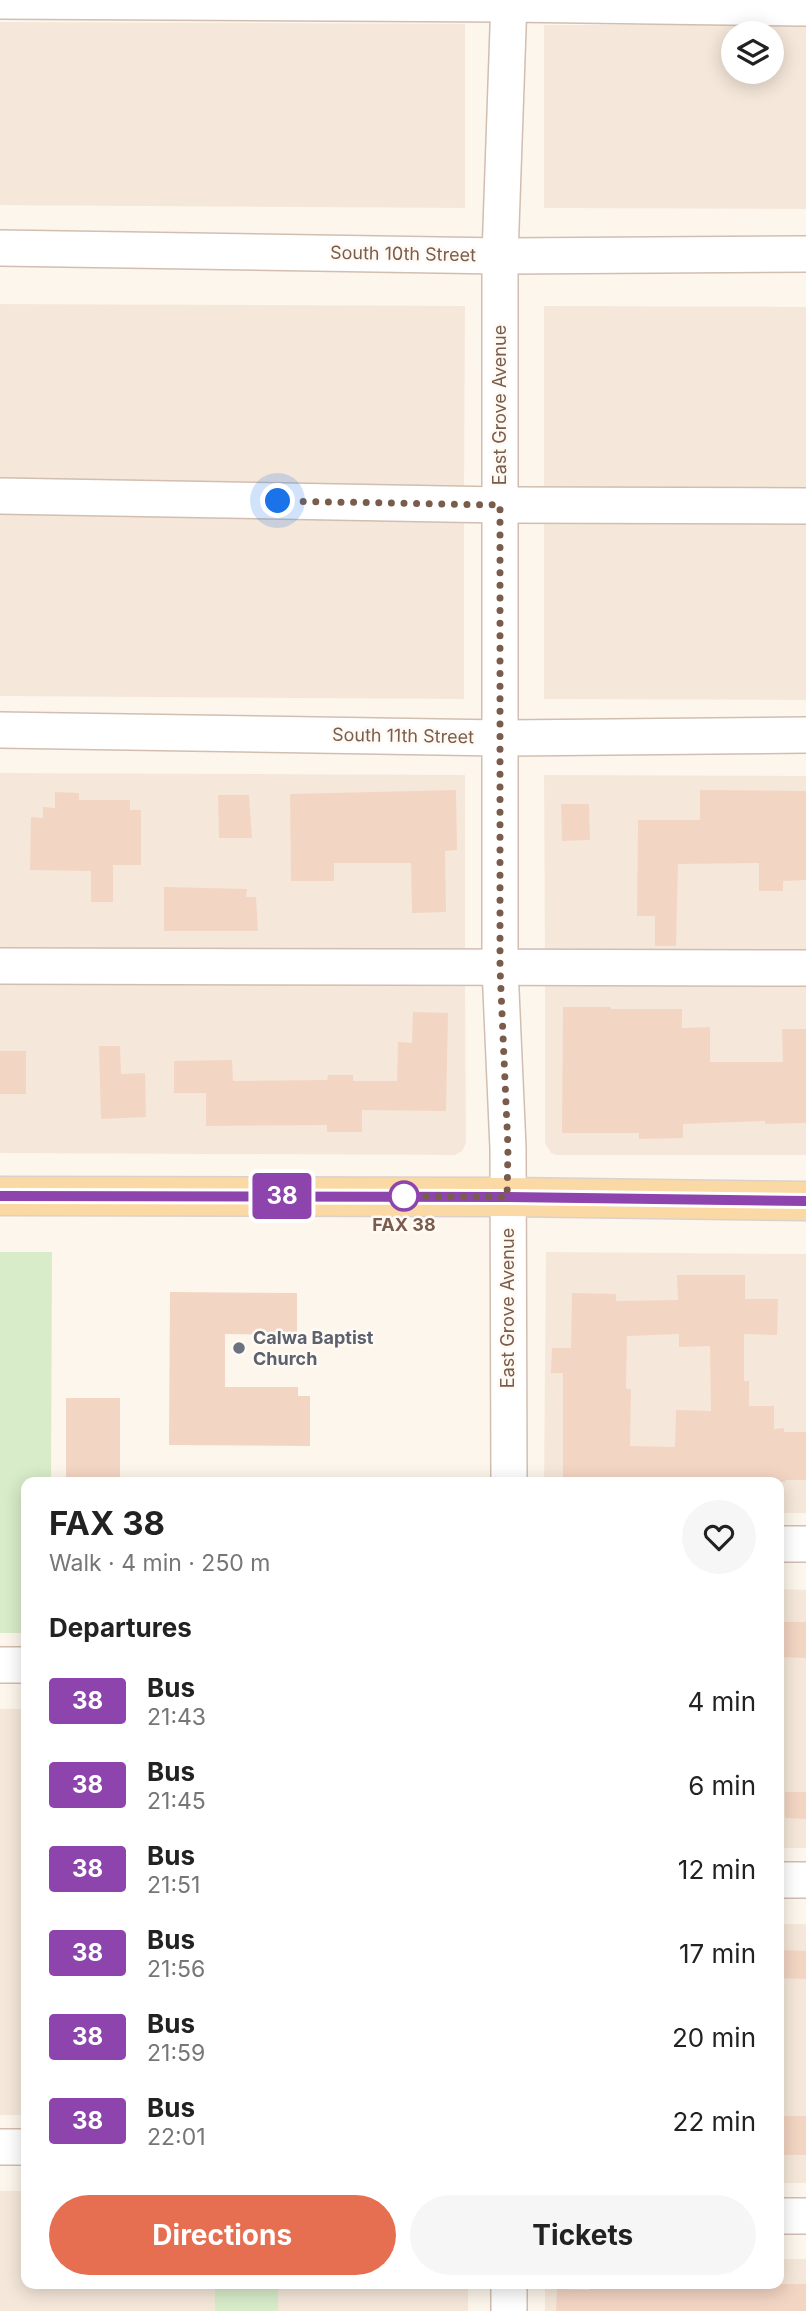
<!DOCTYPE html>
<meta charset="utf-8">
<style>
body{margin:0;font-family:Inter,sans-serif;background:#f6f6f6;color:#222;height:100vh;display:flex;flex-direction:column;font-size:26px;white-space:nowrap}
*{box-sizing:border-box;margin:0}
p{font-size:23px;color:#767676}
.icon{flex:none;width:38px;height:38px;fill:none;stroke:currentColor;stroke-width:2;stroke-linecap:round;stroke-linejoin:round}
.map{position:relative;flex:1;overflow:hidden}
.details{position:absolute;left:21px;top:1477px;width:763px;height:812px;display:flex;flex-direction:column;background:#fff;border-radius:14px;box-shadow:0 4px 18px #0003}
.details>*{flex:none}
.badge{padding:0 14px;border-radius:5px;font-size:24px;line-height:46px}
.controls{position:absolute;left:721px;top:21px;display:grid;gap:14px}
.controls a{display:grid;place-items:center;width:63px;height:63px;border-radius:50%;background:#fff;box-shadow:0 4px 18px #0003;font-size:35px}
.you{position:absolute;width:35px;height:35px;margin:-18px;border:5px solid #fff;border-radius:50%;background:#1a73e8;box-shadow:0 0 0 10px #1a73e833}
.map>.badge{position:absolute;translate:-50% -50%;box-shadow:0 0 0 4px #fff}
h2{padding:0 28px;font-size:26px;line-height:63px}
.round{display:grid;place-items:center;flex:none;width:74px;height:74px;border-radius:37px;background:#f6f6f6}
.headline{display:flex;align-items:center;justify-content:space-between;height:119px;padding:0 28px}
h1{font-size:33px;font-weight:700;line-height:52px}
.button{display:flex;gap:14px;margin-top:auto;padding:14px 28px}
.button a{flex:1;height:80px;border-radius:42px;background:#e76f51;color:#fff;font-size:28px;font-weight:700;line-height:80px;text-align:center}
.button a+a{background:#f6f6f6;color:#222}
ul{padding:0;list-style:none}
li{display:flex;align-items:center;gap:21px;height:84px;padding:0 28px}
li div{flex:1}
li b{display:block;font-size:26px}
li em{font-style:normal}
li .badge{min-width:77px;font-weight:700;text-align:center}
.map>svg:first-child{display:block}
.residential{fill:#f5e8da;fill-rule:evenodd}
.green{fill:#d8ecc9}
.building{fill:#f3d5c3;fill-rule:evenodd}
.lines{fill:none;stroke-linecap:round;stroke-linejoin:round}
.minor-casing{stroke:#d1beb0;stroke-width:38}
.major-casing{stroke:#dad1cd;stroke-width:41}
.minor{stroke:#fff;stroke-width:35}
.major{stroke:#fbd9a5;stroke-width:38}
.line-casing{stroke:#fff;stroke-width:16}
.line{stroke:#8e44ad;stroke-width:10}
.walk{stroke:#7a5c4d;stroke-width:7;stroke-dasharray:0 12.6}
.stop-dot{fill:#fff;stroke:#8e44ad;stroke-width:3.5}
.worship-dot{fill:#6b7280;stroke:#fffaf3;stroke-width:2.5}
.labels{text-anchor:middle;stroke-width:5;stroke-linejoin:round;paint-order:stroke}
.street-label{font-size:18px;fill:#7a5c4d;stroke:#fffaf3}
.stop-label{font-size:18px;font-weight:bold;fill:#7a5c4d;stroke:#fffaf3}
.worship-label{font-size:18px;font-weight:bold;fill:#5b616d;stroke:#fffaf3;text-anchor:start}
</style>
<div class="map">
<svg width="806" height="2311" viewBox="0 0 806 2311">
<rect width="100%" height="100%" fill="#fdf6ec"/>
<g class="residential">
<polygon points="0,22 465,24 465,208 0,205"/>
<path d="M544,25H806V209L544,208ZM733,33H772V72H733Z"/>
<polygon points="0,304 465,306 464,490 0,487"/>
<polygon points="544,306 806,307 806,491 544,490"/>
<polygon points="0,513 464,515 464,699 0,696"/>
<polygon points="544,515 806,516 806,700 544,699"/>
<polygon points="0,773 465,775 465,959 0,956"/>
<polygon points="544,775 806,776 806,959 545,959"/>
<polygon points="0,982 465,984 466,1143 462,1151 455,1155 0,1153"/>
<polygon points="545,984 806,985 806,1155 557,1155 551,1153 545,1143"/>
<polygon points="546,1252 806,1254 806,1513 779,1513 779,1482 544,1482"/>
<polygon points="779,1589 806,1590 806,1848 779,1848"/>
<rect x="0" y="1709" width="26" height="406"/>
<rect x="779" y="1924" width="27" height="259"/>
<polygon points="0,2191 26,2191 26,2284 215,2284 215,2311 0,2311"/>
<polygon points="779,2259 806,2259 806,2311 545,2311 545,2284 779,2284"/>
<rect x="278" y="2284" width="190" height="27"/>
</g>
<g class="green">
<polygon points="0,1252 52,1252 51,1482 26,1482 26,1633 0,1633"/>
<rect x="215" y="2284" width="63" height="27"/>
</g>
<g class="building">
<polygon points="456,790 457,850 445,851 446,912 412,913 411,863 334,863 334,881 291,881 290,794"/>
<polygon points="700,790 806,791 806,880 783,881 783,891 759,891 759,863 678,864 676,946 655,946 655,916 637,916 638,820 700,820"/>
<polygon points="55,792 79,793 79,800 130,800 130,810 141,810 141,865 113,865 113,902 91,902 91,871 30,870 31,817 43,818 43,807 55,808"/>
<polygon points="218,795 249,795 252,838 219,838"/>
<polygon points="561,804 589,804 590,840 562,841"/>
<polygon points="164,887 247,889 246,897 256,897 258,931 164,931"/>
<polygon points="563,1007 611,1007 611,1009 682,1009 682,1028 710,1027 710,1062 783,1062 782,1029 806,1029 806,1123 765,1124 765,1121 683,1124 683,1138 639,1139 639,1133 562,1133"/>
<polygon points="413,1012 448,1013 446,1111 362,1110 362,1132 327,1132 327,1125 206,1126 206,1093 174,1093 174,1061 232,1060 233,1081 327,1080 328,1075 353,1075 353,1081 397,1081 398,1042 412,1043"/>
<polygon points="99,1046 120,1046 121,1074 145,1073 146,1117 101,1119"/>
<rect x="0" y="1051" width="26" height="43"/>
<path d="M677,1275H745V1299H778L777,1335L744,1334V1381H749V1406H774V1429L784,1428V1432H806V1480H785V1482H563V1373H551L552,1348H571L572,1293L616,1294V1301L678,1300ZM679,1334V1347L710,1346L711,1411L676,1410L675,1447L630,1446L631,1389H626L627,1336Z"/>
<polygon points="170,1292 297,1293 297,1335 225,1334 225,1387 298,1387 298,1396 310,1396 310,1446 169,1445"/>
<rect x="66" y="1398" width="54" height="84"/>
<polygon points="781,1622 806,1622 806,1658 780,1657"/>
<polygon points="785,1792 806,1792 806,1819 785,1818"/>
<polygon points="779,1950 806,1951 806,1979 779,1978"/>
<rect x="782" y="2116" width="24" height="39"/>
<polygon points="589,2284 806,2284 806,2311 556,2311 557,2289 589,2290"/>
</g>
<g class="lines">
<g class="minor-casing">
<g id="minor">
<polyline points="0,1 509,4 806,8"/>
<polyline points="0,248 500,256 806,254"/>
<polyline points="0,496 500,505 806,506"/>
<polyline points="0,730 500,738 806,735"/>
<polyline points="0,966 806,968"/>
<polyline points="509,1482 508,1148 500,968 500,256 509,0"/>
<polyline points="779,1544 806,1544"/>
<polyline points="0,1665 26,1665"/>
<polyline points="779,1880 806,1880"/>
<polyline points="0,2147 26,2147"/>
<polyline points="779,2216 806,2216"/>
<polyline points="509,2284 509,2311"/>
</g>
</g>
<g class="major-casing">
<polyline id="major" points="0,1196 507,1197 806,1201"/>
</g>
<use href="#minor" class="minor"/>
<use href="#major" class="major"/>
</g>
<g class="lines">
<g class="line-casing">
<polyline id="line" points="0,1196 507,1197 806,1201"/>
</g>
<use href="#line" class="line"/>
<polyline class="walk" points="278,501 500,505 500,968 508,1148 507,1197 400,1196 404,1196"/>
</g>
<circle class="stop-dot" cx="404" cy="1196" r="14"/>
<circle class="worship-dot" cx="239" cy="1348" r="7"/>
<g class="labels">
<g class="street-label">
<text transform="translate(403 254) rotate(1)" y="6">South 10th Street</text>
<text transform="translate(500 405) rotate(-90)" y="6">East Grove Avenue</text>
<text transform="translate(403 736) rotate(1)" y="6">South 11th Street</text>
<text transform="translate(508 1308) rotate(-90)" y="6">East Grove Avenue</text>
</g>
<g class="stop-label">
<text x="404" y="1231">FAX 38</text>
</g>
<g class="worship-label">
<text x="253" y="1344">Calwa Baptist<tspan x="253" dy="21">Church</tspan></text>
</g>
</g>
</svg>
<div class="controls">
<a><svg class="icon" aria-label="layers" viewBox="0 0 24 24"><path d="M12 4l9 5-9 5-9-5zM3 14l9 5 9-5"/></svg></a>
</div>
<div class="you" style="left:278px;top:501px"></div>
<b class="badge" style="left:282px;top:1196px;background:#8e44ad;color:#fff">38</b>
<section class="details">
<div class="headline"><div><h1>FAX 38</h1><p>Walk · 4 min · 250 m</p></div><a class="round"><svg class="icon" aria-label="heart" viewBox="0 0 24 24"><path d="M12 20l-8-8c-3-5 5-10 8-4 3-6 11-1 8 4z"/></svg></a></div>
<h2>Departures</h2>
<ul>
<li><span class="badge" style="background:#8e44ad;color:#fff">38</span><div><b>Bus</b><p>21:43</p></div><em>4 min</em></li>
<li><span class="badge" style="background:#8e44ad;color:#fff">38</span><div><b>Bus</b><p>21:45</p></div><em>6 min</em></li>
<li><span class="badge" style="background:#8e44ad;color:#fff">38</span><div><b>Bus</b><p>21:51</p></div><em>12 min</em></li>
<li><span class="badge" style="background:#8e44ad;color:#fff">38</span><div><b>Bus</b><p>21:56</p></div><em>17 min</em></li>
<li><span class="badge" style="background:#8e44ad;color:#fff">38</span><div><b>Bus</b><p>21:59</p></div><em>20 min</em></li>
<li><span class="badge" style="background:#8e44ad;color:#fff">38</span><div><b>Bus</b><p>22:01</p></div><em>22 min</em></li>
</ul>
<div class="button"><a>Directions</a><a>Tickets</a></div>
</section>
</div>
